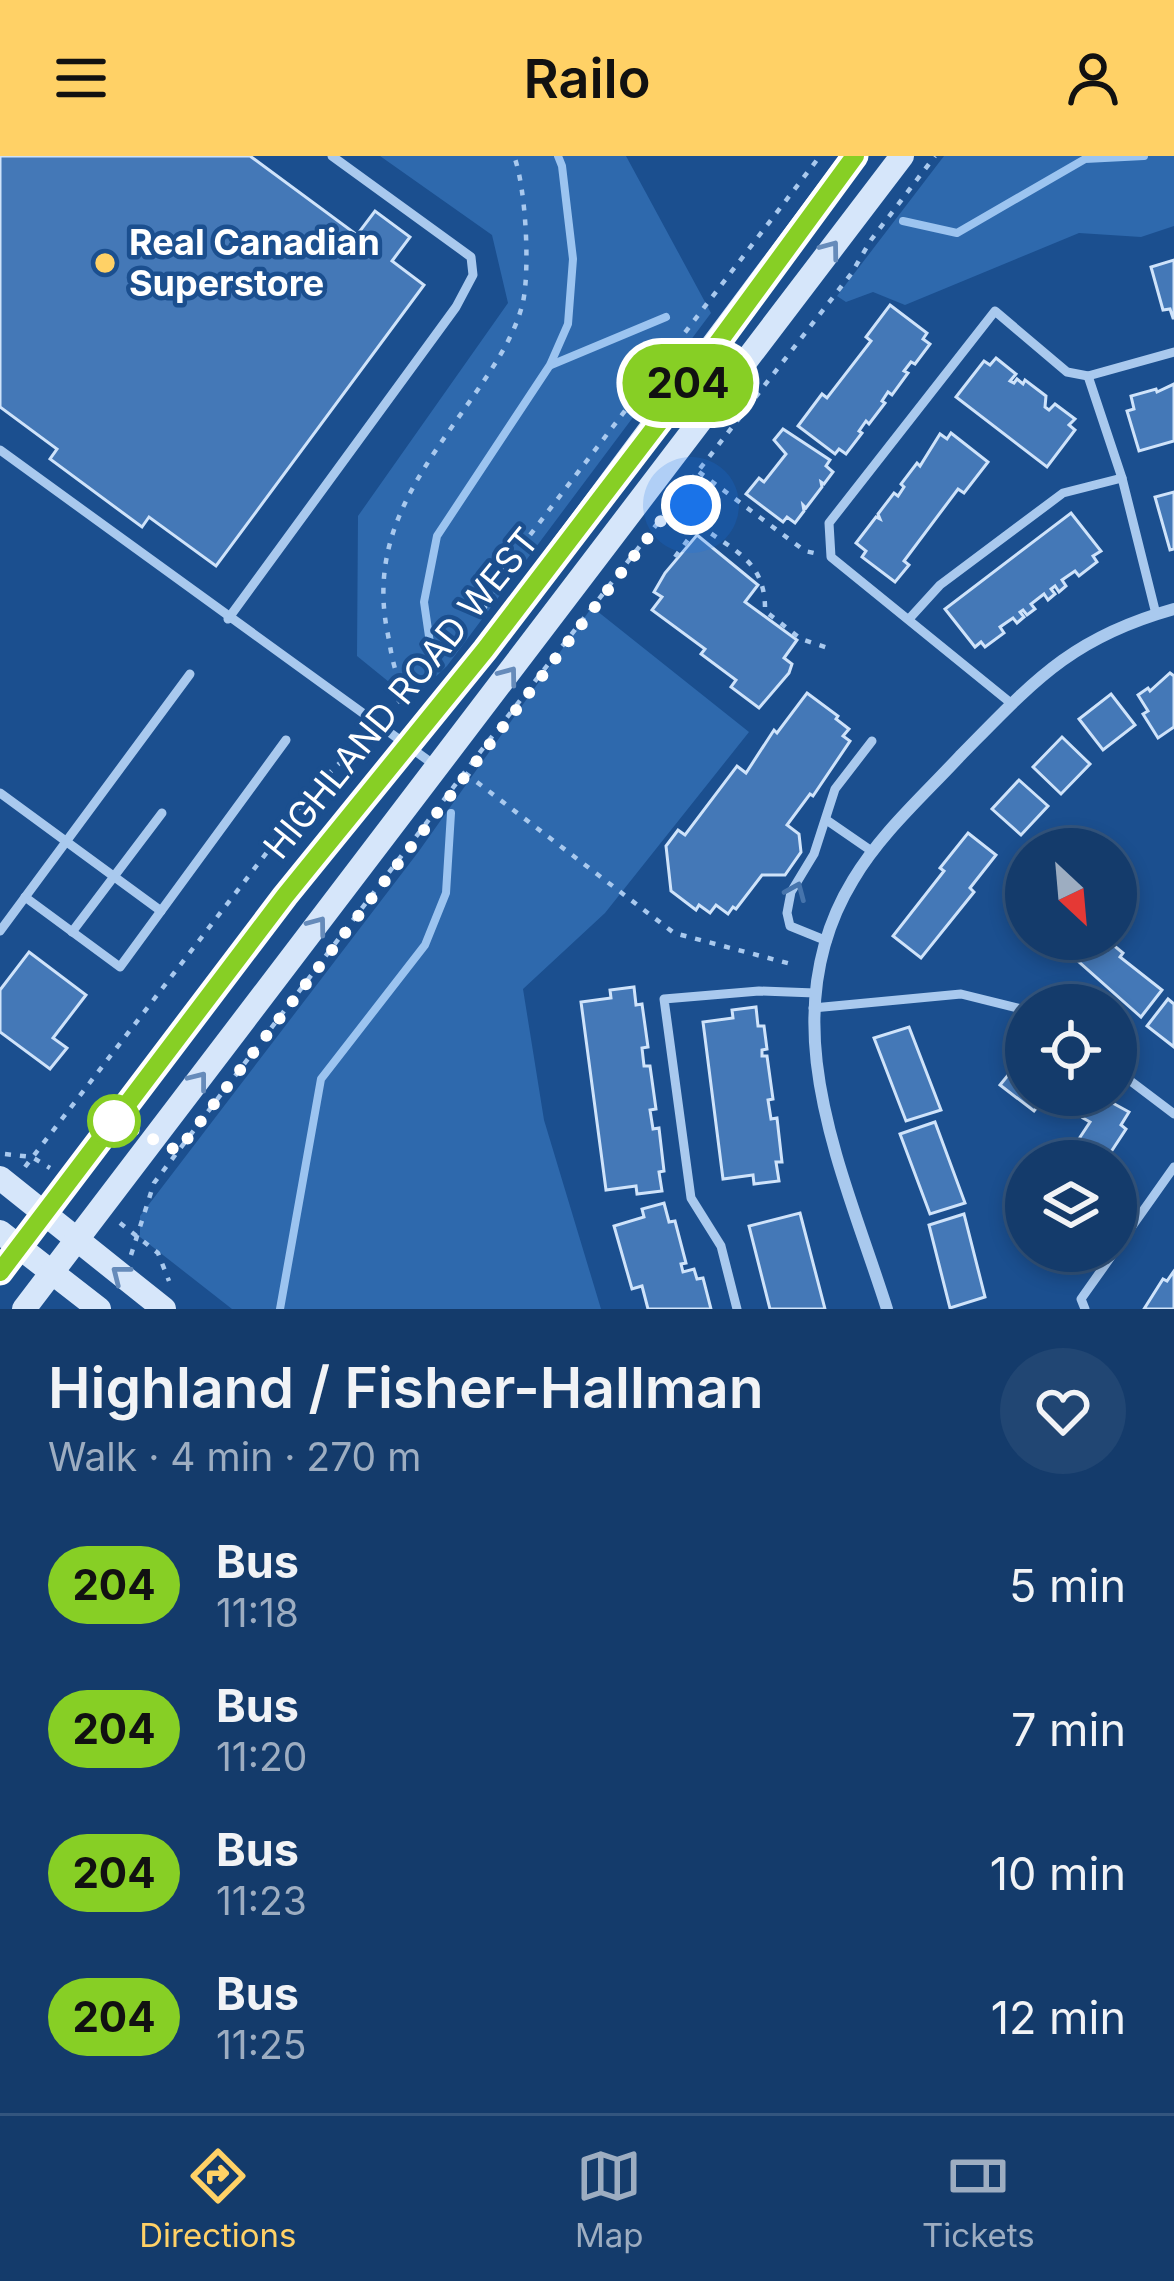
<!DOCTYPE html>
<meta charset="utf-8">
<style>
body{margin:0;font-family:Inter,sans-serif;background:#214673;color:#f1f3f6;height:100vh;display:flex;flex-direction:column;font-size:45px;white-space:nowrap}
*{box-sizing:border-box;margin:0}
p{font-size:39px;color:#9dadc1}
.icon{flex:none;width:66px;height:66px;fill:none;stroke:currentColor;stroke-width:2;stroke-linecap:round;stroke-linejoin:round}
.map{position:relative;height:1153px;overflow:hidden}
.side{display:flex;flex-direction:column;background:#143b6b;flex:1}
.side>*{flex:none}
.badge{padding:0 24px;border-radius:39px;font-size:42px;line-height:78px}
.needle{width:78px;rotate:154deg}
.controls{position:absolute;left:1005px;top:672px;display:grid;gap:24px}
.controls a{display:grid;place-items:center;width:132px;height:132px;border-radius:50%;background:#143b6b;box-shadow:0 6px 18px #0003,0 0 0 3px #33557e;font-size:60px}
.you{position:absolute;width:60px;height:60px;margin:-30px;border:9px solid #fff;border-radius:50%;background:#1a73e8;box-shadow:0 0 0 18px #1a73e833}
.map>.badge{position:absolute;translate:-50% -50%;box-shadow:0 0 0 6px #fff}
.round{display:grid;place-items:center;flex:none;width:126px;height:126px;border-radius:63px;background:#214673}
.headline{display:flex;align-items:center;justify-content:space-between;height:204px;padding:0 48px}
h1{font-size:57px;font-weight:600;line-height:90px}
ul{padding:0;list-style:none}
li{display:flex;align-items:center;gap:36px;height:144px;padding:0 48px}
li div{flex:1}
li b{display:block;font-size:45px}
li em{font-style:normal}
li .badge{min-width:132px;font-weight:700;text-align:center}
header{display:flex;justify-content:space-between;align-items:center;height:156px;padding:0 48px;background:#ffd166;color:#111;font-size:54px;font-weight:600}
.tab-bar{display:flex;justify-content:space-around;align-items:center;height:168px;border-top:3px solid #33557e;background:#143b6b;font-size:33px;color:#9dadc1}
.tab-bar a{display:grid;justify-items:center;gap:6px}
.tab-bar .active{color:#ffd166}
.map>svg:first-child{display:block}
.green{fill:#2e69ad}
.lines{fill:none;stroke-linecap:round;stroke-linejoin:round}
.stream{stroke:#9cc4f0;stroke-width:8}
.building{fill:#4478b7;stroke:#cfe3fa;stroke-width:3}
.path{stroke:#a9c9ee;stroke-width:4.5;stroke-dasharray:6 9;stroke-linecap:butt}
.lane{stroke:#a9c9ee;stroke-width:9}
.street{stroke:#a9c9ee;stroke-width:12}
.secondary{stroke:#d6e6fa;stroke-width:24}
.oneway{stroke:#668bba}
.oneway2{stroke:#4674ac}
.line-casing{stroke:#fff;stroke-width:27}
.line{stroke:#87cf25;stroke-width:18}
.walk{stroke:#fff;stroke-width:12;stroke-dasharray:0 21.6}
.poi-dot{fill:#ffd166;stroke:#1b4f8f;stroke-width:4.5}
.stop-dot{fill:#fff;stroke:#87cf25;stroke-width:6}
.labels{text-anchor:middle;stroke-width:9;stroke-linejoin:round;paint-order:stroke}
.poi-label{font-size:36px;font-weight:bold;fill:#fff;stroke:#1b4f8f;text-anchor:start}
.street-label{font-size:36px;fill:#fff;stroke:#1b4f8f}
</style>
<header><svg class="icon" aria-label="menu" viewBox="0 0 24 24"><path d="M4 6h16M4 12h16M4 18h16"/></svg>Railo<svg class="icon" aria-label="person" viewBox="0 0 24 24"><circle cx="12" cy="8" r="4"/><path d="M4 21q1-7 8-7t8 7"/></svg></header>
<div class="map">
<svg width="1174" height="1153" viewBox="0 0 1174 1153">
<rect width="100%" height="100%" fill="#1b4f8f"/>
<g class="green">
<polygon points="380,0 626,0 711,157 447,510 417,538 389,526 357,500 358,360 508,147 492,79"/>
<polygon points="944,0 1174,0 1174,70 1141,81 1079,77 905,149 873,136 846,146 837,140"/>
<polygon points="592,451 749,576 605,757 523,833 544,964 601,1153 232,1153 140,1081 140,1060 419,695"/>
</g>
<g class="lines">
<g class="stream">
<polyline points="903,65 957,77 1085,3 1144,0"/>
<polyline points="551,209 666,161"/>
<polyline points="432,501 424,446 437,380 550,209 568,168 573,103 562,10 558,0"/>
<polyline points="280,1153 321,923 425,789 446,737 451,657"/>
</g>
</g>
<g class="building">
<polygon points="0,0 250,0 357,79 375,55 410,81 392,105 424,129 216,410 149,361 142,371 50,303 57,293 0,251"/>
<polygon points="1174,104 1174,162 1173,162 1170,153 1163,154 1151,111"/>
<polygon points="890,149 927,177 923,183 930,188 915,208 911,206 904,215 908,217 892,239 888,236 882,245 885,247 869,268 866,265 859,275 862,277 846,298 839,293 835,298 798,270 822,238 827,242 871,185 866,181"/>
<polygon points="996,202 1016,218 1010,225 1014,227 1017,223 1023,228 1025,224 1046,240 1045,251 1049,254 1055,248 1075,263 1069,269 1075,274 1047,311 956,241 984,205 990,209"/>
<polygon points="1174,228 1174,285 1139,295 1127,255 1134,253 1131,240 1156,233 1157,236"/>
<polygon points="783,273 830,304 826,310 833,316 824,328 821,326 822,331 806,352 803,349 804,355 795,367 787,361 783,366 746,338 759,322 764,326 786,298 774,284"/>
<polygon points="951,277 988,306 964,337 958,333 904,405 909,409 895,426 862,401 866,395 856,387 876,361 880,363 878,358 894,337 898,340 904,331 901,328 917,307 920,310 940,278 947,283"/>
<polygon points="1174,336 1174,393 1170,394 1155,341"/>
<polygon points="1071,357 1101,395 1093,400 1097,406 1079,420 1075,415 1062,424 1066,430 1059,436 1055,430 1051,433 1055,438 1048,444 1044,438 1031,448 1035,453 1027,459 1023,454 1020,456 1024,461 1017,467 1013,462 1000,471 1004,477 985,491 981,486 975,491 945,453"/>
<polygon points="697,379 758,429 745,446 797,484 784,502 792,508 789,517 759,552 731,531 736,524 701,498 705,493 652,454 662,441 654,436 665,417"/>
<polygon points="1170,517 1174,520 1174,571 1158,582 1143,558 1148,555 1138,539 1148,532 1150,535"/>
<polygon points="807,537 838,560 836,563 849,573 843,580 850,585 813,640 810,638 787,669 799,678 801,696 785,719 762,719 736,753 733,751 728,758 716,749 710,757 699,749 696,754 671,735 666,690 678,674 685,679 737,610 746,617 774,574 777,577"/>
<polygon points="1111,538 1135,569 1103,594 1079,563"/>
<polygon points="1062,581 1090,608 1061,638 1033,611"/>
<polygon points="1019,624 1048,650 1021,679 992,653"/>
<polygon points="968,677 996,699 970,732 974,736 921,802 893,780 944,715 940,712"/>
<polygon points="1044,783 1106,783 1123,797 1120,801 1162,834 1141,861 1062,791 1059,795"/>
<polygon points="29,796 86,839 53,882 67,892 50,913 0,876 0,834"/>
<polygon points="634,831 636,849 642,848 648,891 642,892 644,910 650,910 656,953 650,954 653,973 659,972 664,1015 659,1016 662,1035 637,1038 636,1030 606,1034 581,846 611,842 610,834"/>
<polygon points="1168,843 1174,848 1174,891 1147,870"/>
<polygon points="756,851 758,870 764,870 767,893 762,894 762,900 767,900 773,943 768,944 771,963 777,962 782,1006 776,1006 779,1025 754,1028 753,1019 723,1023 703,866 733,862 732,854"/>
<polygon points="909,871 941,954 906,965 874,882"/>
<polygon points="1026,911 1026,939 1047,939 1034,955 1000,929 1013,913 1020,918"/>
<polygon points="1098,939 1129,956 1121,969 1126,973 1105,1005 1058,1005 1063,998 1067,1001 1090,966 1083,962"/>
<polygon points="935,966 965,1047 930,1058 900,978"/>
<polygon points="664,1047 669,1066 675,1065 686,1107 681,1108 683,1116 694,1113 697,1123 703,1122 711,1153 648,1153 642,1130 632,1133 614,1070 644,1061 642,1053"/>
<polygon points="800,1057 825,1153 770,1153 749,1070"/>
<polygon points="964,1058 985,1141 950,1152 929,1069"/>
<polygon points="1174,1115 1174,1153 1144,1153 1163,1123 1167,1125"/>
</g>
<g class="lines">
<g class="path">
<polyline points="699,316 805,395 814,397"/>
<path d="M699,369C734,395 766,405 765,455L801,483L828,492"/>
<polyline points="675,401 699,369 698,359 680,340"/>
<polyline points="483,455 504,413 820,0"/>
<path d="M409,538C394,522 392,500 388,479C366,375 427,309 481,229C498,204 516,176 523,146C530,113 526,32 514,0"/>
<polyline points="386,556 436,513"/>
<polyline points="465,617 674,777 791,808"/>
<polyline points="5,998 32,1001 50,1012"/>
<polyline points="25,1011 324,622 368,580"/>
<polyline points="120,1067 158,1097 169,1125"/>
<polyline points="131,1099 154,1027 477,600 851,118 871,84 935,0"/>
</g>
<g class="lane">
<polyline points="1088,220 1122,322 1156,458"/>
<polyline points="0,294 433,608"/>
<polyline points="228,463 456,151 473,119 471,101 332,0"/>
<polyline points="909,463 940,429 1063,337 1122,322"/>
<polyline points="1012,548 831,401 829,367 995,155 1067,216 1088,220 1174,196"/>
<polyline points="0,637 161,755"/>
<polyline points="828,665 873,696"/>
<polyline points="25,741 120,811 286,584"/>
<polyline points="0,775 190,518"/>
<polyline points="72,776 162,657"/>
<polyline points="827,785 790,770 787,757 791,736 814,698 835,633 872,585"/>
<polyline points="813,852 961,838 1026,854"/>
<polyline points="1116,914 1174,958"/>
<polyline points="1116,1093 1174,1011"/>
<polyline points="737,1153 721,1090 691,1042 664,843 759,835 815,837"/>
<polyline points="1085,1153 1081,1143 1115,1095"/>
</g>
<path class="street" d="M887,1153C843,1014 768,863 853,724C881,677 923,640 960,600C1033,526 1070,482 1174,453"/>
<g class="secondary">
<polyline points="0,1022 164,1153"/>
<polyline points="0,1076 99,1153"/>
<polyline points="0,1116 285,740 505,468 854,0"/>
<polyline points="24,1153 902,0"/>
</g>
</g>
<defs><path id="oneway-chevron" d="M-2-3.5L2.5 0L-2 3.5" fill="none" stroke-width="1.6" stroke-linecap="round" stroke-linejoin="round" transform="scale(3)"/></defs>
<g class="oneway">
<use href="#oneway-chevron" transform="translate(831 93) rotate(-53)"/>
<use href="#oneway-chevron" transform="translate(509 519) rotate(-53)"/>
<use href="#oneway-chevron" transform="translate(318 769) rotate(-53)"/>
<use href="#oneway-chevron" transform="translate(199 924) rotate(-52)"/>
<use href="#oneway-chevron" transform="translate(120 1118) rotate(-142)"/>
</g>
<use class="oneway2" href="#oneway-chevron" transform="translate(796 735) rotate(-67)"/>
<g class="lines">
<g class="line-casing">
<polyline id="line" points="0,1116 285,740 485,494 673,248 855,0"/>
</g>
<use href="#line" class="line"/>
<polyline class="walk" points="114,965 178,995 680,340 691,349"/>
</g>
<circle class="poi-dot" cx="105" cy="107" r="12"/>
<circle class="stop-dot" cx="114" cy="965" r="24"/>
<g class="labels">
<g class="poi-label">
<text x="129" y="99">Real Canadian<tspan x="129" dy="41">Superstore</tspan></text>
</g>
<g class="street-label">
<text transform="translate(401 537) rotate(-51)" y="13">HIGHLAND ROAD WEST</text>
</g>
</g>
</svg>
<div class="controls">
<a><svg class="needle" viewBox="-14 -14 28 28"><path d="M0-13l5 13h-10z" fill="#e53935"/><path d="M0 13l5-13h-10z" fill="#9dadc1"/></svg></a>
<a><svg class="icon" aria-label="locate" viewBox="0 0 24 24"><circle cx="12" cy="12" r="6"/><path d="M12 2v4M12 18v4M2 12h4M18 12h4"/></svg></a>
<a><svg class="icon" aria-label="layers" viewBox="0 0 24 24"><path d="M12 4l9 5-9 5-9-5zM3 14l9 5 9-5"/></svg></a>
</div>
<div class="you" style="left:691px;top:349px"></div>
<b class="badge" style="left:688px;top:227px;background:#87cf25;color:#111">204</b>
</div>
<section class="side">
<div class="headline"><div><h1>Highland / Fisher-Hallman</h1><p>Walk · 4 min · 270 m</p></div><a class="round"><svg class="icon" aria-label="heart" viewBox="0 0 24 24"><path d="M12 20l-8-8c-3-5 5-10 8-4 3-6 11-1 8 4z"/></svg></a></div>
<ul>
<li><span class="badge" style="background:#87cf25;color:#111">204</span><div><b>Bus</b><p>11:18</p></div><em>5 min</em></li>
<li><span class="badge" style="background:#87cf25;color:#111">204</span><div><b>Bus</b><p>11:20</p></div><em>7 min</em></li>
<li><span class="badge" style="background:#87cf25;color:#111">204</span><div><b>Bus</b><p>11:23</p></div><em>10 min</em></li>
<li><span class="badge" style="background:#87cf25;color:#111">204</span><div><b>Bus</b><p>11:25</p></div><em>12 min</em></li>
</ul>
</section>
<nav class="tab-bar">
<a class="active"><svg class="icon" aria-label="directions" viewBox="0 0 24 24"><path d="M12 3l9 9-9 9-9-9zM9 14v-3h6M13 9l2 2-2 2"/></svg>Directions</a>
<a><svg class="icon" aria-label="map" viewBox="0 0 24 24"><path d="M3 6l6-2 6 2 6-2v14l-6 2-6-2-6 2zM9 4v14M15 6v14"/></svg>Map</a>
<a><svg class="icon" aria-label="tickets" viewBox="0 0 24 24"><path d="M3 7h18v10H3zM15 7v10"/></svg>Tickets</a>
</nav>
